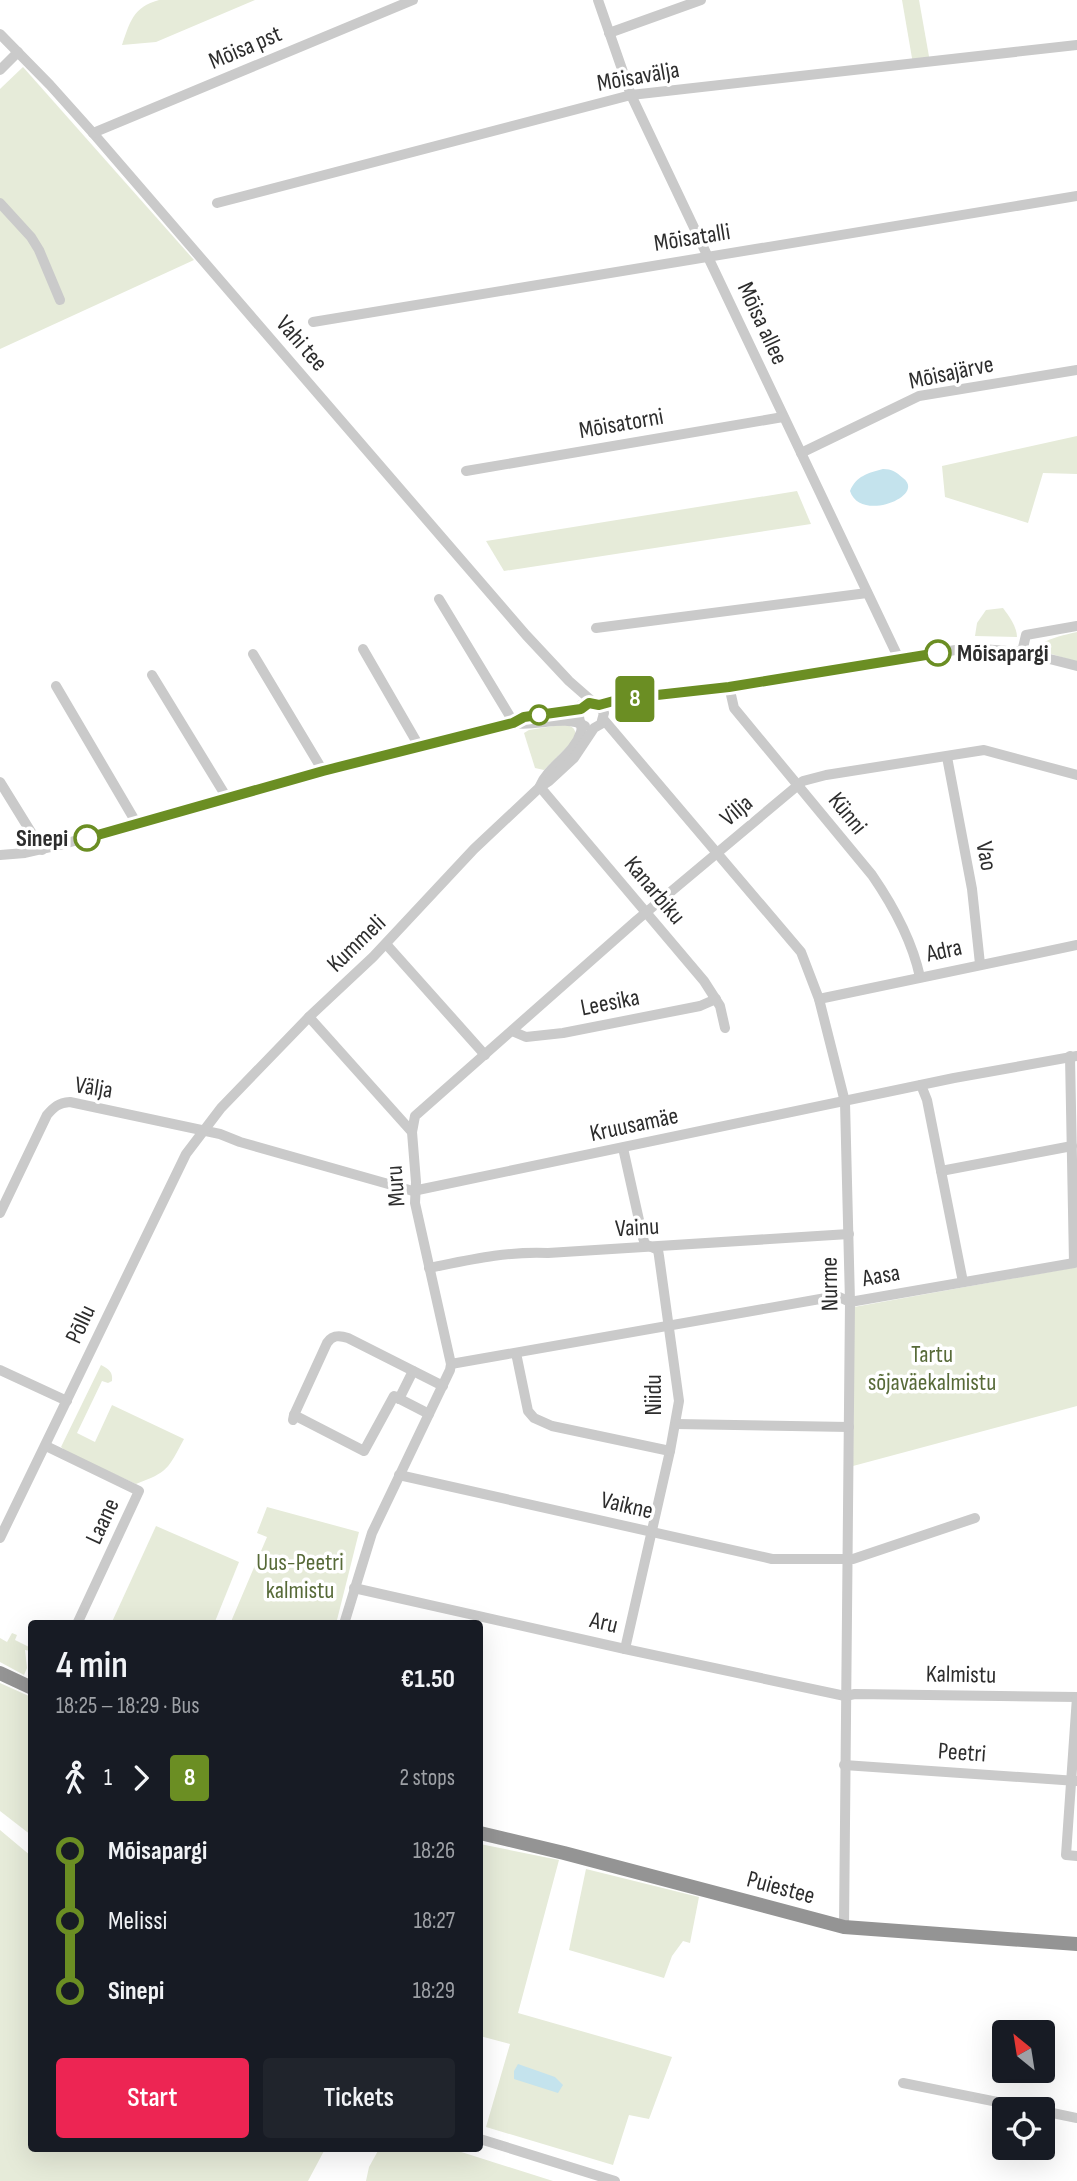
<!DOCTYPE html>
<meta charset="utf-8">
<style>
body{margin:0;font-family:"Sofia Sans Condensed",sans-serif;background:#20242c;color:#f1f3f6;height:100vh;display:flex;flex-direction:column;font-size:26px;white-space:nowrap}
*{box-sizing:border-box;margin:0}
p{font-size:23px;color:#9ea1a6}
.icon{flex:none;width:38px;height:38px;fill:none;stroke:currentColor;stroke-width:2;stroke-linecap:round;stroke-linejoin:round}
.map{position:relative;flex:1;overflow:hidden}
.sheet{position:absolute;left:28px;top:1620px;width:455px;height:532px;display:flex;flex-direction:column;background:#171b24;border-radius:7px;box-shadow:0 7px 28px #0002}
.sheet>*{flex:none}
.badge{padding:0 14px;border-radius:5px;font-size:24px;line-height:46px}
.needle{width:46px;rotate:330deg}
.controls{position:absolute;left:992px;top:2020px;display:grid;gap:14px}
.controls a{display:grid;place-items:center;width:63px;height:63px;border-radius:7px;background:#171b24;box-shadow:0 7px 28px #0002;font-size:35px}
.map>.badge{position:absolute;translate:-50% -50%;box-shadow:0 0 0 4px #fff}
.legs{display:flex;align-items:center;gap:10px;height:77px;padding:0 28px;font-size:23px}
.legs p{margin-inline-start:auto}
.summary{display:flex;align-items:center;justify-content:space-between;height:119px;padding:0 28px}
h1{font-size:38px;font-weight:600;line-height:52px}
.button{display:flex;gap:14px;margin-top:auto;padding:14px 28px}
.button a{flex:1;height:80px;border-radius:7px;background:#ed2553;color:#fff;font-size:28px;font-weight:600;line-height:80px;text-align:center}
.button a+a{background:#20242c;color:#f1f3f6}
ul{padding:0 28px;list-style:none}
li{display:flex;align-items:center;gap:24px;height:70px;font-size:26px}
li i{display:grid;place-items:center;width:10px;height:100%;margin:0 9px;background:currentColor}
li i::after{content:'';width:18px;height:18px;margin:-9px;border:5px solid;border-radius:50%;background:#171b24}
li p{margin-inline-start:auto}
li:first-child i{background:linear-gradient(#0000 50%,currentColor 0)}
li:last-child i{background:linear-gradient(currentColor 50%,#0000 0)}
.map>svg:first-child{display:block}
.green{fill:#e6ebd9}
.water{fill:#c4e3ed}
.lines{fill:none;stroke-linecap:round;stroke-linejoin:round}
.minor{stroke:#cacaca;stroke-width:10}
.highway{stroke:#949494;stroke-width:14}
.line-1-casing{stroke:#fff;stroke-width:16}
.line-1{stroke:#6b8e23;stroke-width:10}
.stop-1-dot{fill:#fff;stroke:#6b8e23;stroke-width:3.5}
.labels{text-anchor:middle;stroke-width:7;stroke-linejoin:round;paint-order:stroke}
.street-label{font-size:24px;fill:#2d2d2d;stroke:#fff}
.stop-label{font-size:24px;font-weight:bold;fill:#2d2d2d;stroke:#fff;text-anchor:start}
.park-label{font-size:24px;fill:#576a38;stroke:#fff}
</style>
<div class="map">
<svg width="1077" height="2181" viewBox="0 0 1077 2181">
<rect width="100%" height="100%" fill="#fff"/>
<g class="green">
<path d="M159,0H255L156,42L122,45C130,22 133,7 159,0Z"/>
<polygon points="902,0 919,0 930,62 913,64"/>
<polygon points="23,67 194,260 0,349 0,89"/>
<polygon points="1077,436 1077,474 1043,473 1028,523 945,497 942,466"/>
<polygon points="797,491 811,524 504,571 486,541"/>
<path d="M1003,608C1009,616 1017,627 1017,637L975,636L977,623L986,610Z"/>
<path d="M1077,632V662L1042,651L1041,644C1053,637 1064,635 1077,632Z"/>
<path d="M560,725C570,725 576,726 576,738L544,770L535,768L524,733L529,730Z"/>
<polygon points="1077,1267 1077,1406 853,1466 854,1307"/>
<path d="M101,1365C109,1369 113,1372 112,1381L108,1383L102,1381L77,1433L95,1442L112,1405L184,1439C168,1469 168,1472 136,1484L68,1453L61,1447Z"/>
<polygon points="267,1507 359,1532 336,1624 230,1624 267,1537 257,1533"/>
<polygon points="156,1526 239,1562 214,1624 111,1624"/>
<polygon points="12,1633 17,1635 15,1640 31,1648 31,1651 25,1650 27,1668 24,1675 0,1662 0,1638 7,1642"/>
<polygon points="0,1683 31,1697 31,1835 0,1811"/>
<polygon points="0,1830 31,1856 32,2149 325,2149 308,2181 0,2181"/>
<polygon points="480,1844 559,1860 518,2013 672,2057 649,2119 629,2115 613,2165 486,2127 510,2044 480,2036"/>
<polygon points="586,1869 699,1897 690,1943 683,1941 672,1956 664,1978 569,1950"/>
<polygon points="379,2149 452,2149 553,2181 366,2181 369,2167"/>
</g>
<g class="water">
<path d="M883,469C892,469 896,472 903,478C927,496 860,523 850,491C856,476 868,473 883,469Z"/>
<polygon points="518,2064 555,2077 563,2085 558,2093 514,2079 514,2071"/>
</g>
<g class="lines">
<g class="minor">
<polyline points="598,0 631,95 899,659"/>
<polyline points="609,33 701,0"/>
<polyline points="0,34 50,85 93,133 526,635 569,681 593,702"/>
<polyline points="0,70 18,52"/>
<polyline points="93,133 413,0"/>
<polyline points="0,203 31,237 39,250 60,300"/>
<polyline points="217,203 631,95 1077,45"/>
<polyline points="313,322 1077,196"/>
<polyline points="801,453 919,396 1077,370"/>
<polyline points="466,471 783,417"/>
<polyline points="439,599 514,723"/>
<polyline points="596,628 867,593"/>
<polyline points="363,649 419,746"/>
<polyline points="1022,652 1026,635 1077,626"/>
<polyline points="253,654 323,771"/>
<polyline points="152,675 224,793 225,798"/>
<polyline points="56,686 137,824"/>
<path d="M729,686L734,708L872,875C894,907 912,940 920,977"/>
<polyline points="604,720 801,952 819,999 845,1102 850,1302 844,1927"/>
<path d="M514,723C536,727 565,714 585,726"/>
<polyline points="947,757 972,889 980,964"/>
<polyline points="0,782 42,850"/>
<path d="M540,786C549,765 574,755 581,732C583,726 579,722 579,716C579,712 580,708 581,705"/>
<polyline points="540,787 704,981 720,1006 725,1028"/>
<polyline points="0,855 25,853 60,845 308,775 514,723 524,717 581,709 589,703 599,705 621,700 729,686 968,648 1022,652 1077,666"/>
<polyline points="386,944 485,1055"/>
<polyline points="819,999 1077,945"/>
<polyline points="309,1017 412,1132 416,1182 415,1203 451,1364 450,1370 372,1533 344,1624"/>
<polyline points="512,1031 526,1037 563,1033 700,1006 716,999"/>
<polyline points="921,1085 927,1100 963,1282"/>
<polyline points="412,1132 415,1116 637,920 803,781 826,775 984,750 1077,775"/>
<polyline points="623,1148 643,1238 645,1244 658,1250 659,1256 679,1401 670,1451 625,1649"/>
<polyline points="941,1171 1072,1146"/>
<path d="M0,1213L47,1115C54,1107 58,1103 70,1102L220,1134L240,1142L413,1191L954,1078L1077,1056"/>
<path d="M429,1268C469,1260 507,1251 548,1253L849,1234"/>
<polyline points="516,1353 528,1411 534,1418 552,1426 670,1451"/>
<polyline points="451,1364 837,1296 850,1302 1074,1263 1070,1056"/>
<polyline points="0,1370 67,1401"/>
<polyline points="399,1399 413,1371"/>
<path d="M294,1415L327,1343C332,1335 339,1335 348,1338L443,1386"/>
<polyline points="293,1420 294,1415 364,1451 394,1396 429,1414"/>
<polyline points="676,1424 849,1427"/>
<polyline points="46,1446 139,1491 77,1624"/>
<polyline points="399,1475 772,1559 853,1559 975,1518"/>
<polyline points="0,1538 186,1154 221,1108 309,1017 373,957 474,849 540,787 549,781 574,758 594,728 601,724 604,713 599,705"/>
<polyline points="354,1588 625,1649 845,1696 855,1694 1077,1697"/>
<polyline points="1077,1697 1066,1855 1077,1856"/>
<polyline points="844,1765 1077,1781"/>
<polyline points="903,2083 1032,2109"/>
<polyline points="1043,2111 1077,2118"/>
<polyline points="480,2139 615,2181"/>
</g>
<g class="highway">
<polyline points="0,1673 32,1688"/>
<polyline points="480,1833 564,1853 844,1927 1077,1944"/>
</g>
</g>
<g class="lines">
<g class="line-1-casing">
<polyline id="line-1" points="87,838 323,771 513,723 524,717 581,709 589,703 599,705 621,699 729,687 938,653"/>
</g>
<use href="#line-1" class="line-1"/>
</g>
<g class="stop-1-dot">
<circle cx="938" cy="653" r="12"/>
<circle cx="539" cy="715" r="9"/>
<circle cx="87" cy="838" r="12"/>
</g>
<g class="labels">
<g class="street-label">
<text transform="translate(245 47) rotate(-23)" y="8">Mõisa pst</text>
<text transform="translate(638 76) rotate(-10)" y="8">Mõisavälja</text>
<text transform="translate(692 237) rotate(-9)" y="8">Mõisatalli</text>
<text transform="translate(763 323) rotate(65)" y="8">Mõisa allee</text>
<text transform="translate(302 343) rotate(49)" y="8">Vahi tee</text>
<text transform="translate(951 372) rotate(-12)" y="8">Mõisajärve</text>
<text transform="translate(621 423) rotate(-10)" y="8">Mõisatorni</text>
<text transform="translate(736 810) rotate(-40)" y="8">Vilja</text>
<text transform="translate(848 813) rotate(51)" y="8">Künni</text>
<text transform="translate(987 856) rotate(79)" y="8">Vao</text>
<text transform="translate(655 890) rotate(50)" y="8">Kanarbiku</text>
<text transform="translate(356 943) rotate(-44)" y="8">Kummeli</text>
<text transform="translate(944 950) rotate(-12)" y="8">Adra</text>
<text transform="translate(610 1002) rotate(-11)" y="8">Leesika</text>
<text transform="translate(94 1087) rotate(9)" y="8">Välja</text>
<text transform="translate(634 1124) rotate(-12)" y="8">Kruusamäe</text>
<text transform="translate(395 1186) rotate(-94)" y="8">Muru</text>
<text transform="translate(637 1227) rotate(-3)" y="8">Vainu</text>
<text transform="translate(881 1275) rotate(-10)" y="8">Aasa</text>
<text transform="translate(829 1284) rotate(-91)" y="8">Nurme</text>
<text transform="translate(80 1324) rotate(-65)" y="8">Põllu</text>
<text transform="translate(653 1395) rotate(-90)" y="8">Niidu</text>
<text transform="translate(627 1505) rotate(13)" y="8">Vaikne</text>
<text transform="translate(102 1521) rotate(-65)" y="8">Laane</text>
<text transform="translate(604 1622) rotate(13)" y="8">Aru</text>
<text transform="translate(961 1674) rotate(1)" y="8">Kalmistu</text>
<text transform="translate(962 1752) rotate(4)" y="8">Peetri</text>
<text transform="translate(781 1887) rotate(15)" y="8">Puiestee</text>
</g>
<g class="stop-label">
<text x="957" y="661">Mõisapargi</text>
<text x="68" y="846" text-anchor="end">Sinepi</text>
</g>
<g class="park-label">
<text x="932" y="1362">Tartu<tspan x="932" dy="28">sõjaväekalmistu</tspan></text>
<text x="300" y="1570">Uus-Peetri<tspan x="300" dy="28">kalmistu</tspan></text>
</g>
</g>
</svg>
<div class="controls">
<a><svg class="needle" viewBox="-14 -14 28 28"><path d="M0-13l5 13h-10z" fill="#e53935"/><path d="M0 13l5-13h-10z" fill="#9ea1a6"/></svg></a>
<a><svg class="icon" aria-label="locate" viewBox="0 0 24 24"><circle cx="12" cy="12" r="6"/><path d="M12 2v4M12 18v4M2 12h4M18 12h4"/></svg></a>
</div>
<b class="badge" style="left:635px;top:699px;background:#6b8e23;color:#fff">8</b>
<section class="sheet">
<div class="summary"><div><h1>4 min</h1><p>18:25 – 18:29 · Bus</p></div><b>€1.50</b></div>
<div class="legs"><svg class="icon" aria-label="walk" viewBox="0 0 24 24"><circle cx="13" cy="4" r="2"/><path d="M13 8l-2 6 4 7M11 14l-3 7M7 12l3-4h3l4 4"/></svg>1<svg class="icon" aria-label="forward" viewBox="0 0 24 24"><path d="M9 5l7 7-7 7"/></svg><b class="badge" style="background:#6b8e23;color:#fff">8</b><p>2 stops</p></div>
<ul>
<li><i style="color:#6b8e23"></i><b>Mõisapargi</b><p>18:26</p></li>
<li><i style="color:#6b8e23"></i><span>Melissi</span><p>18:27</p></li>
<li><i style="color:#6b8e23"></i><b>Sinepi</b><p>18:29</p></li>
</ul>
<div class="button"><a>Start</a><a>Tickets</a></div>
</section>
</div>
